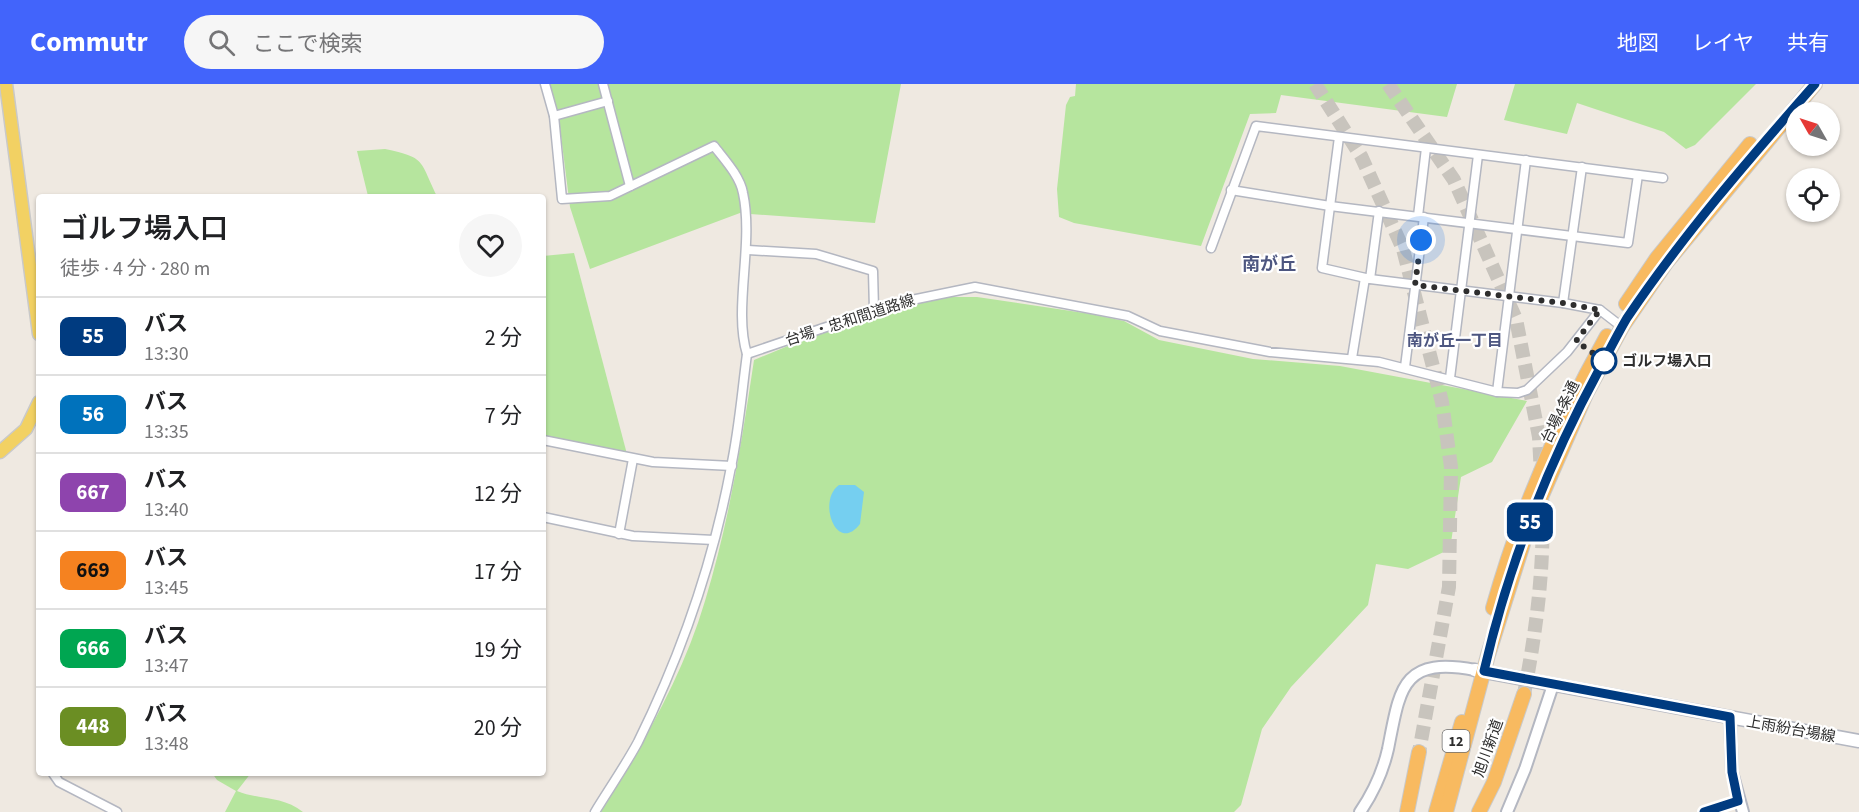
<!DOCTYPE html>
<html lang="ja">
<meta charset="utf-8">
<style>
body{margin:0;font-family:"Source Sans 3","Noto Sans JP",sans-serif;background:#f6f6f6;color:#202124;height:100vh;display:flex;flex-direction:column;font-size:22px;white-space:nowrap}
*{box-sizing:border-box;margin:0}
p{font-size:20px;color:#757577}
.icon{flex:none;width:33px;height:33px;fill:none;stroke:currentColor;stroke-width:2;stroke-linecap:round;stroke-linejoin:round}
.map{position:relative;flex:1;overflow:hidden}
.side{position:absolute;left:36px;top:110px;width:510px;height:582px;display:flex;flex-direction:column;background:#fff;border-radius:6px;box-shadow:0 2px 4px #0004}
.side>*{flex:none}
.badge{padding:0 12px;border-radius:9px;font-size:21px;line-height:39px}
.needle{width:39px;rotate:309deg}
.buttons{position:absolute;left:1786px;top:18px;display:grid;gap:12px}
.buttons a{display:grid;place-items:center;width:54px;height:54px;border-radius:50%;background:#fff;box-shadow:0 2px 4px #0004;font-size:30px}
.you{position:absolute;width:30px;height:30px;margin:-15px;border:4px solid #fff;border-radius:50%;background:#1a73e8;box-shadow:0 0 0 9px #1a73e833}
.map>.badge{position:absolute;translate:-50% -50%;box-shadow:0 0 0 3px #fff}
.round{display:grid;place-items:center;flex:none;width:63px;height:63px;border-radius:32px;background:#f6f6f6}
.summary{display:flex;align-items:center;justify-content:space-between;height:102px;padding:0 24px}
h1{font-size:28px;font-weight:600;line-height:45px}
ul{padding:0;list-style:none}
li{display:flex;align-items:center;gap:18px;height:78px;padding:0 24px;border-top:2px solid #e0e0e0}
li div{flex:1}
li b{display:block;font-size:22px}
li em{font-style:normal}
li .badge{min-width:66px;font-weight:700;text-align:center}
header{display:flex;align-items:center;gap:36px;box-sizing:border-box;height:84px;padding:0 30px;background:#4264fb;color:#fff}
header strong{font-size:28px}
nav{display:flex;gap:33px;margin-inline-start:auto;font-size:21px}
.search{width:420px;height:54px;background:#f6f6f6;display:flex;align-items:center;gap:15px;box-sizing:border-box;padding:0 21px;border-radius:33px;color:#757577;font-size:22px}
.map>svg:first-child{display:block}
.green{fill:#b6e59e}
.water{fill:#75cff0}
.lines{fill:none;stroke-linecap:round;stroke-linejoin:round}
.trunk-tunnel{stroke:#c8c4bd;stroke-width:14;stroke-dasharray:14 7;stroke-linecap:butt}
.minor-casing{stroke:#b4b7c1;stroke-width:11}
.tertiary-casing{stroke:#b4b7c1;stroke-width:14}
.secondary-casing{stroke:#b4b7c1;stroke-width:15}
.primary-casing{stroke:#c9c9c9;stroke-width:15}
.trunk-casing{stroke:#c9c9c9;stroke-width:16}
.minor{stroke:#fff;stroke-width:8}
.tertiary{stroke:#fff;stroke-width:10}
.secondary{stroke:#fff;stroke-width:12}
.primary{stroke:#f2d163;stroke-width:12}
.trunk{stroke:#f8ba60;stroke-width:14}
.line-casing{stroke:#fff;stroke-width:14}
.line{stroke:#003b80;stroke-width:9}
.walk{stroke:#2e2e2e;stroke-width:6;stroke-dasharray:0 10.8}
.stop-dot{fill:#fff;stroke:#003b80;stroke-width:3}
.labels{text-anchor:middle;stroke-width:4.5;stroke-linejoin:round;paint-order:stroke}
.shield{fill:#fff;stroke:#6d6d6d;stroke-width:1.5}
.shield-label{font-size:14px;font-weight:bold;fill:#2e2e2e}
.street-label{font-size:15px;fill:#2e2e2e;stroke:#fff}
.stop-label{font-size:15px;font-weight:bold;fill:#2e2e2e;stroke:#fff;text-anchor:start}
.neighbourhood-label{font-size:16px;font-weight:bold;fill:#4d5680;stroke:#fff}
.quarter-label{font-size:18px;font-weight:bold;fill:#4d5680;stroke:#fff}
</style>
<header>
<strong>Commutr</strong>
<div class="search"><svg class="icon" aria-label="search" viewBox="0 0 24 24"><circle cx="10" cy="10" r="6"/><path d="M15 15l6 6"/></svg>ここで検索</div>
<nav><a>地図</a><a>レイヤ</a><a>共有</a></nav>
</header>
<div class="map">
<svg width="1859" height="728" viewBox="0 0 1859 728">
<rect width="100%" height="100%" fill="#efe9e1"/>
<g class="green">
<polygon points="549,0 901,0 875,139 750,130 748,126 590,185 570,123 560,44"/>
<polygon points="1076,0 1457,0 1447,33 1281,11 1276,29 1250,30 1201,162 1074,139 1059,133 1057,105 1066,21 1070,13 1075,12"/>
<polygon points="1515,0 1756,0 1695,61 1686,65 1664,48 1577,19 1567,50 1504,36"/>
<path d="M385,65C426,74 419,75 437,112H368L357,67Z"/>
<polygon points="574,169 628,374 543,356 543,172"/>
<path d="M946,213H977L1091,230L1124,237L1159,256L1253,275L1340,282L1527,317L1492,378L1461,393L1450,465L1408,485L1376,480L1368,521L1291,603L1262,645L1241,721L1234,728H601C642,661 683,592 705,517C729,438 742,357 754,276L855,234Z"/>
<path d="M212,689H251L237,707C259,716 283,712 303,728H225L236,707L217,696Z"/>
</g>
<path class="water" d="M839,401H855L864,408L860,440C836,471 817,416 839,401Z"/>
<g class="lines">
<g class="trunk-tunnel">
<polyline points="1315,0 1361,72 1403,165 1442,318 1451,383 1449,503 1419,668"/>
<polyline points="1388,0 1454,96 1516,235 1539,353 1541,391"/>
<path d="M1524,610C1537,543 1545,479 1542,410"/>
</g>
<g class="minor-casing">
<g id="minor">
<path d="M545,0L554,32L562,115L610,112L714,62C724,75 740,92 743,109C754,160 733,225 747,270C742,307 739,346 731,383C713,479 681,571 638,658C625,682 609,705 595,728"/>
<polyline points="603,0 630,102"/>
<polyline points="554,32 608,17"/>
<polyline points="1339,53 1322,184 1370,195 1563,219 1600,226 1622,243"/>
<polyline points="1231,106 1330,122 1628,159 1638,91"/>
<polyline points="1418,132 1426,64"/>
<polyline points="1211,164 1256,42 1663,94"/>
<polyline points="748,166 816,170 873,187 874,226"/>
<polyline points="1370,195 1379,127"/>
<polyline points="1563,219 1582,83"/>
<polyline points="747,270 897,219 975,203 1128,232 1160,247 1270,268 1379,278 1497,308 1518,309 1527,306 1567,268 1600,226"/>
<polyline points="1352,274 1365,194"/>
<polyline points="1405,283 1424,133"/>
<polyline points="1450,294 1478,71"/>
<polyline points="1497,308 1526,76"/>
<polyline points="543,356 653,378 732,382"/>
<polyline points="543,433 633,452 714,456"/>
<polyline points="619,450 633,375"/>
<polyline points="52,688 59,698 117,728"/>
<polyline points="1704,728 1738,717"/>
</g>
</g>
<g class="tertiary-casing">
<g id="tertiary">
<polyline points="1730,633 1732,688 1743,728"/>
<path d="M1360,728C1373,709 1383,687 1388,665C1400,605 1401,572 1475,586"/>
<polyline points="1507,728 1525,685 1553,601"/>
</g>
</g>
<g class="secondary-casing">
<polyline id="secondary" points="1475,586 1859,657"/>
</g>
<g class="primary-casing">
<g id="primary">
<polyline points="6,0 39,250"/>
<polyline points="0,368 26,345 39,318"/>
</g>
</g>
<g class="trunk-casing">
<g id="trunk">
<polyline points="1626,220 1657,174 1750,60"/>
<path d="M1493,524C1520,428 1558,339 1607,252"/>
<polyline points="1407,728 1419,668"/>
<polyline points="1436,728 1462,638"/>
<polyline points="1446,728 1488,571 1529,441 1586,310 1622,243 1666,179 1815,0"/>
<polyline points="1479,728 1494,698 1524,610"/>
</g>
</g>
<use href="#minor" class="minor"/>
<use href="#tertiary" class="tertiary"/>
<use href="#secondary" class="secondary"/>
<use href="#primary" class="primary"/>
<use href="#trunk" class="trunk"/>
</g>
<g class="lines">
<g class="line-casing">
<path id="line" d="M1704,728L1738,717L1732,688L1730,633L1484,587C1508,483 1548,380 1599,286C1608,269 1617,251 1627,234C1683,151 1749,75 1815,0"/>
</g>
<use href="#line" class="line"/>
<polyline class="walk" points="1421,156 1415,201 1563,219 1600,226 1576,257 1604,277"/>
</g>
<circle class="stop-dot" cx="1604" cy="277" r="12"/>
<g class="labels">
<rect class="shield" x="1442.5" y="646" width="27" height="22" rx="4.5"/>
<g class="shield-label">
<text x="1456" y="662">12</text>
</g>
<g class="street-label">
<text transform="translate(850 236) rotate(-18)" y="5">台場・忠和間道路線</text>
<text transform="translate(1560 328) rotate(-64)" y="5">台場4条通</text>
<text transform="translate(1791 645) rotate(10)" y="5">上雨紛台場線</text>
<text transform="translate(1488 664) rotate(-70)" y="5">旭川新道</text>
</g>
<g class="stop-label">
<text x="1622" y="282">ゴルフ場入口</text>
</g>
<g class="neighbourhood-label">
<text x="1455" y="262">南が丘一丁目</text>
</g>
<g class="quarter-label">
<text x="1269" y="186">南が丘</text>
</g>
</g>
</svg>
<div class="buttons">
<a><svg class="needle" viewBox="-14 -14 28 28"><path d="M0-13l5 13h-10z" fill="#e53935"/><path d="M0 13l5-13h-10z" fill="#757577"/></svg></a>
<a><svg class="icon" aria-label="locate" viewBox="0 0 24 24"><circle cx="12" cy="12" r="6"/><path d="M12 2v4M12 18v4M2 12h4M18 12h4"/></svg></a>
</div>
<div class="you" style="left:1421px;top:156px"></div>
<b class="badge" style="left:1530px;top:438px;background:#003b80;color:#fff">55</b>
<section class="side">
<div class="summary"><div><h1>ゴルフ場入口</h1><p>徒歩 · 4 分 · 280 m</p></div><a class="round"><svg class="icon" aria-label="heart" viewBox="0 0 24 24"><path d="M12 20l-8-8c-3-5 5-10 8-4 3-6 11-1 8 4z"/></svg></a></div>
<ul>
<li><span class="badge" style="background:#003b80;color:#fff">55</span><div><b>バス</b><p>13:30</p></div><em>2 分</em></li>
<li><span class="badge" style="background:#0072bc;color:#fff">56</span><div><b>バス</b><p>13:35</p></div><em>7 分</em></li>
<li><span class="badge" style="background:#8e44ad;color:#fff">667</span><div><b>バス</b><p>13:40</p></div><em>12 分</em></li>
<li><span class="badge" style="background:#f58220;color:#111">669</span><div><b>バス</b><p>13:45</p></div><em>17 分</em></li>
<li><span class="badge" style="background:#00a651;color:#fff">666</span><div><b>バス</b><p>13:47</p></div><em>19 分</em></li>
<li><span class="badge" style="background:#6b8e23;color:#fff">448</span><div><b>バス</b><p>13:48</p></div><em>20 分</em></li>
</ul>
</section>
</div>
